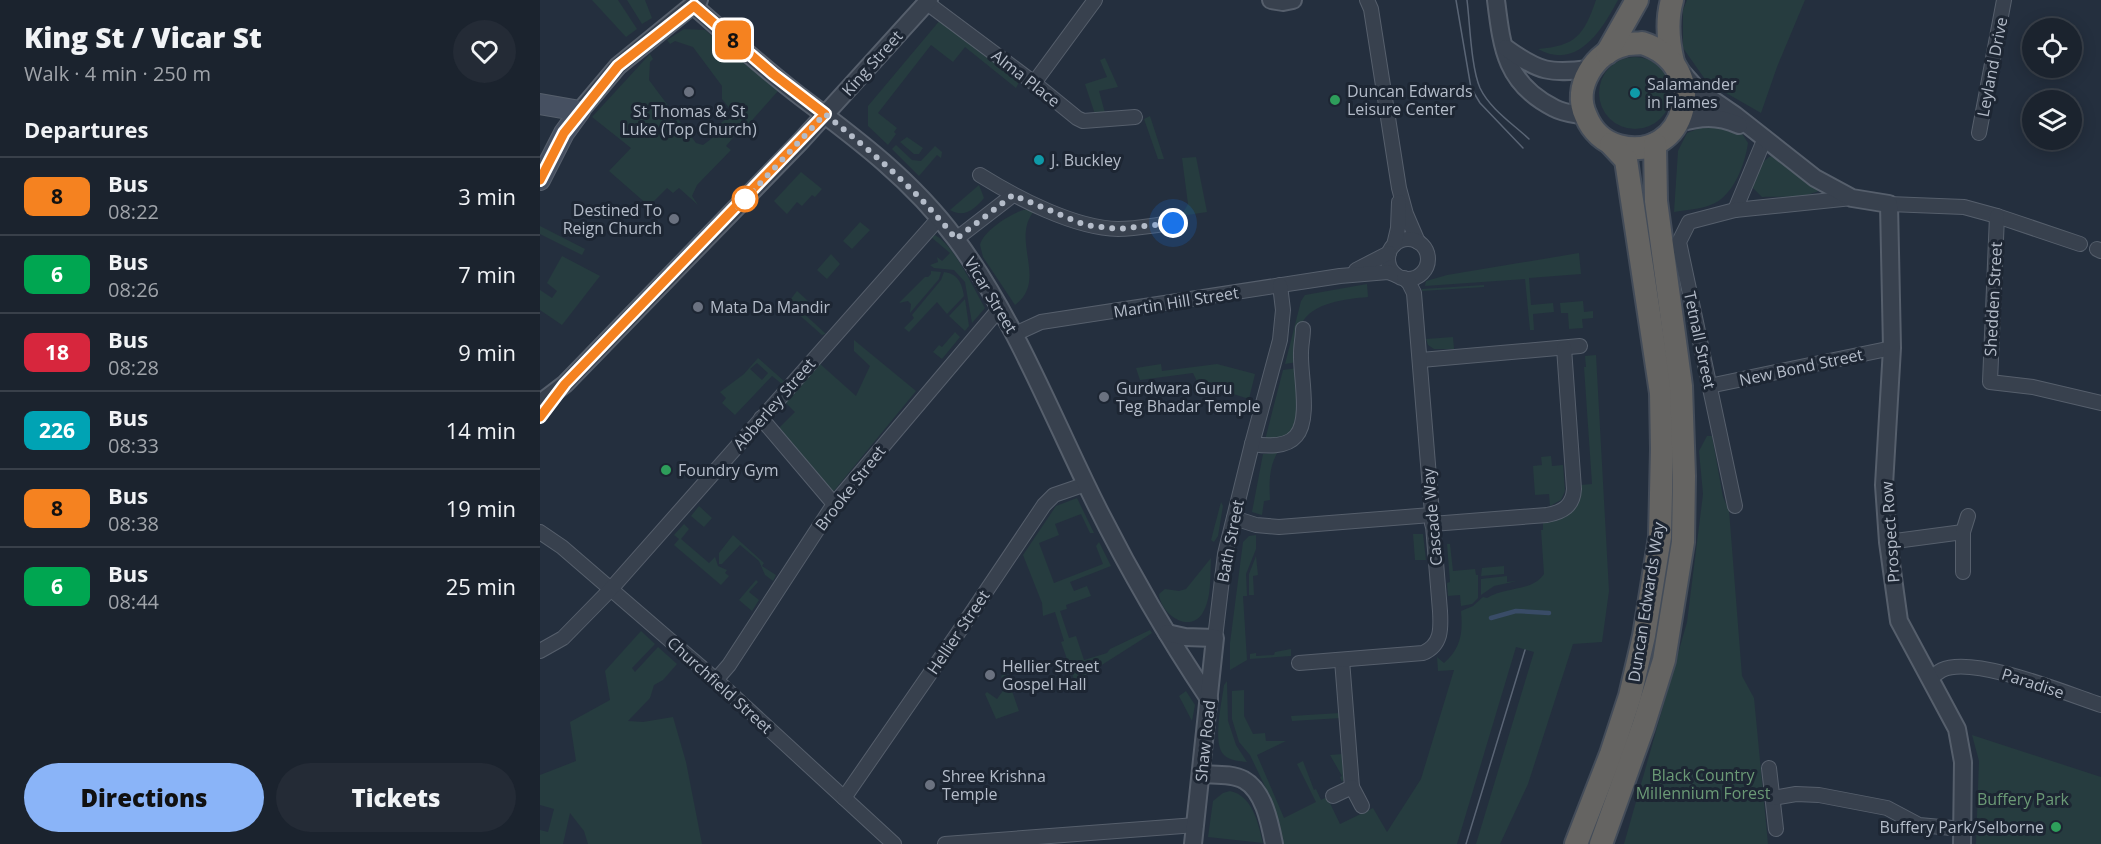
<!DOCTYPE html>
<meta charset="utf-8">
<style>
body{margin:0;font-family:"Open Sans",sans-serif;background:#242b36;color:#f1f3f6;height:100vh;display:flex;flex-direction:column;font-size:22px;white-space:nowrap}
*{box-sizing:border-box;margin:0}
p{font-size:20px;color:#a0a4aa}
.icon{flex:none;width:33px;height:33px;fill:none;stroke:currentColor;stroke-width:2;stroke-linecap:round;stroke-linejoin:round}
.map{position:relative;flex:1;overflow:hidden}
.panel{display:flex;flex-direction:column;background:#1b232e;width:540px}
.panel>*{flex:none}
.badge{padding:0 12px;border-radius:9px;font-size:21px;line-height:39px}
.tools{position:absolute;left:1482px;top:18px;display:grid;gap:12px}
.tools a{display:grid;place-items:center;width:60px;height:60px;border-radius:50%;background:#1b232e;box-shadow:0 3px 15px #0003,0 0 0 2px #39404a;font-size:30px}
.you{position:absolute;width:30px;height:30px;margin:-15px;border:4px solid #fff;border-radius:50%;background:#1a73e8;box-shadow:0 0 0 9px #1a73e833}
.map>.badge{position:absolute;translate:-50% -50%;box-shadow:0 0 0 3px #fff}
h2{padding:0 24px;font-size:22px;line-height:54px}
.round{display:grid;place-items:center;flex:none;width:63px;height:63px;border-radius:32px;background:#242b36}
.headline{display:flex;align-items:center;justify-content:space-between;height:102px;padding:0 24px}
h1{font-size:28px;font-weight:800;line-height:45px}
.button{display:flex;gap:12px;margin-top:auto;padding:12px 24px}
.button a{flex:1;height:69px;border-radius:36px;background:#8ab4f8;color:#111;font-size:24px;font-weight:800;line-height:69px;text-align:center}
.button a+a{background:#242b36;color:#f1f3f6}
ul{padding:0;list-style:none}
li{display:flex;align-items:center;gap:18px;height:78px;padding:0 24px;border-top:2px solid #39404a}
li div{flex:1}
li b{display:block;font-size:22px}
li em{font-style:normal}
li .badge{min-width:66px;font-weight:700;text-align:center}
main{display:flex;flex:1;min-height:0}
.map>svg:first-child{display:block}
.green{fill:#263c3f;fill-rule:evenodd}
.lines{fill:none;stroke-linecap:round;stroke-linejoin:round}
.stream{stroke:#394c67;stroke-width:4.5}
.minor-casing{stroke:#565f6c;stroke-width:16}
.tertiary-casing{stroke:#565f6c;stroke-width:20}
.secondary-casing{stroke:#565f6c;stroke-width:22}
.trunk-casing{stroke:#434c59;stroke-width:26}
.minor{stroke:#38414e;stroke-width:14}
.tertiary{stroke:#38414e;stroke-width:16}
.secondary{stroke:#465061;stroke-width:20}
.trunk{stroke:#656462;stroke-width:22}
.tram{stroke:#5a6575;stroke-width:1.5}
.line-casing{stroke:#fff;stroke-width:14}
.line{stroke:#f58220;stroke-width:9}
.walk{stroke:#b4bcc9;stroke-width:6;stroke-dasharray:0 10.8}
.worship-dot{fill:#6b7280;stroke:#1d2633;stroke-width:2}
.culture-dot{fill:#0f9aa8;stroke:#1d2633;stroke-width:2}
.leisure-dot{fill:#2e9e5b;stroke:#1d2633;stroke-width:2}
.stop-dot{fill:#fff;stroke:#f58220;stroke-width:3}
.labels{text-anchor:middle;stroke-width:6;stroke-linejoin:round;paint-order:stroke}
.street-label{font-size:16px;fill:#b4bcc9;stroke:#1d2633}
.poi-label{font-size:16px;fill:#b4bcc9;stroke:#1d2633;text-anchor:start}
.park-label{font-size:16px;fill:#6b9a76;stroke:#1d2633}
</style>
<main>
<section class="panel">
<div class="headline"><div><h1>King St / Vicar St</h1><p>Walk · 4 min · 250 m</p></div><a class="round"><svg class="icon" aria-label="heart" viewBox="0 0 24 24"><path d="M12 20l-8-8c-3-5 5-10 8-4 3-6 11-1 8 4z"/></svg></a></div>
<h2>Departures</h2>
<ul>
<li><span class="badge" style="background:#f58220;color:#111">8</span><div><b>Bus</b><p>08:22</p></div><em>3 min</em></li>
<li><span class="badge" style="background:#00a651;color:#fff">6</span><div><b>Bus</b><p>08:26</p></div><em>7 min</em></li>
<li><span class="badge" style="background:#d7263d;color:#fff">18</span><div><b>Bus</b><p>08:28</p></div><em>9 min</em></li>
<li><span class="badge" style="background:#00a3b4;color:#fff">226</span><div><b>Bus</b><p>08:33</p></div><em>14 min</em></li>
<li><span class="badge" style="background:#f58220;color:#111">8</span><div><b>Bus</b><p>08:38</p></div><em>19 min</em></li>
<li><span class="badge" style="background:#00a651;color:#fff">6</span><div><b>Bus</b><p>08:44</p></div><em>25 min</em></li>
</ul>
<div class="button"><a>Directions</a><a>Tickets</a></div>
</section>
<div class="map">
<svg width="1561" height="844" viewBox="0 0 1561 844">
<rect width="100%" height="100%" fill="#242f3e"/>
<g class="green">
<polygon points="52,0 78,0 97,29 86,37"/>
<polygon points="87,0 105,0 112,18 102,24"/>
<path d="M1056,0H1078C1062,30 1037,71 998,49C1036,46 1044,35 1056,0Z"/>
<polygon points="1147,0 1265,0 1237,67 1221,113 1167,82 1143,48 1143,10"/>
<polygon points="401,19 480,80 476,88 425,47 413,62 391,45 338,113 357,128 354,132 356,134 348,145 328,126 328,106"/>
<polygon points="144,29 165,30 238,91 206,127 202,127 186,146 191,150 157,185 152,196 158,205 139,188 133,193 127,188 109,206 69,171 91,148 52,117 110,54 113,59 110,62 109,80 156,143 163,145 175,136 176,127 193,113 182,99 182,86 153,47 135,41 130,44 127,40"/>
<circle cx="1095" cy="93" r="36"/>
<polygon points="565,58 578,87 559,91 565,113 555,114 545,84 567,77 560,60"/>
<polygon points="610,116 624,159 618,159 604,119"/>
<path d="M1165,126H1180L1201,132L1208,143C1205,164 1194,193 1175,203C1163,209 1147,210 1134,212L1138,151L1147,133Z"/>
<polygon points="367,137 383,148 379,154 374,154 360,142"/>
<polygon points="356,145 372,160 381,161 395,146 402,152 401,158 397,155 379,176 352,149"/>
<path d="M1233,155L1282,189C1266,199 1240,196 1222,197L1213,188C1214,174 1220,161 1233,155Z"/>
<polygon points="656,157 667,212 641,216 648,204 642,158"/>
<polygon points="261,172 282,189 275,197 272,195 262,206 257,202 247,214 234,201"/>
<path d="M439,185L444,198C434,210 424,218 410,210Z"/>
<path d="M483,210H495C469,239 509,280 475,305L443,257L440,245C443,231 470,214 483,210Z"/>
<polygon points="320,222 330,230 312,249 303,241"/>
<polygon points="0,226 45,249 42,255 0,234"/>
<path d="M395,235C415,246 433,288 445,308L432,323L425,282L414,270L394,268L390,265L398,262L397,257L402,261L410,253L391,237Z"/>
<polygon points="1039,253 1041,274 989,278 991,305 1013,303 1014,312 993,314 994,330 990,330 985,279 885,286 886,281 907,275"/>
<polygon points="291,254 300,264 287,279 277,270"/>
<polygon points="22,256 60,276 22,325 0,310 0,290 12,298 17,291 7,283"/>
<polygon points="391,271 401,272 399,279 370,313 371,304 368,301 359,303 385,277 388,277 391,274"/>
<path d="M404,272C418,274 422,283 424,296L407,314L397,302L369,332L364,328L374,318L372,315L401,280Z"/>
<path d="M827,284L828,297C807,299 771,302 761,325C757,336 758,351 757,362L745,364L761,301L765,295Z"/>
<polygon points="944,285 944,287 882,291 882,289"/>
<polygon points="257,291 268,301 260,310 286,334 282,335 247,304"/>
<polygon points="425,299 429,326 425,331 409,316"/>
<polygon points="1043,301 1044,312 1053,311 1053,318 1042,319 1043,328 1029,329 1028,313 1021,313 1020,303"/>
<polygon points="415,332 420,337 402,359 393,352 399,345 402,347"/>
<polygon points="913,337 914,349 894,349 888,345 886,339"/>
<polygon points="314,340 376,391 293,492 239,428 255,412 245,402 279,363 316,396 330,366 314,351"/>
<path d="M1056,355L1069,591L1062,642L1033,644L988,784L960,844H936L994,652L976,647L917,844H742L730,797L710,755L699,742L692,719V691L704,690V716L713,734L725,733L726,741H746L717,755L744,818L776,802L757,764L763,761L774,790L776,789L781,800L787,797L800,824L833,808L847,832L881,779L914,670L898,671L897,657L904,663C921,648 923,633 921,611L933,606L943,597L947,598C966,586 992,592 1004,574L1001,530H1003V523C1031,518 1033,511 1040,485L1052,484L1044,367H1046L1045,356Z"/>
<path d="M218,358L244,381L242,384L232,376L195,415L182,403L186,398L180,392L204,374ZM217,363L228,373L222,380L210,369Z"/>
<polygon points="621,364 622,371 677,364 715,374 709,399 658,383 653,373 600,380 596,368"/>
<path d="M758,368C758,383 762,423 752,433C745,440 733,439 725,440L743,370Z"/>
<polygon points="1167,436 1172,436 1183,497 1189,510 1202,676 1214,698 1228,844 1084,844 1147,622 1163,494 1159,451"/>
<path d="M737,453C729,468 729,483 730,500L724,501L722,515L712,512L723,454Z"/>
<polygon points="1011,456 1012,466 1023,465 1025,491 1021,500 1010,506 1009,494 995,495 993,466 1002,465 1001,457"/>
<polygon points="537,498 554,533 550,533 541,514 515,524 519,535 499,543 514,583 563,564 556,546 559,542 571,566 530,582 534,591 547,586 551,596 526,605 527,609 520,611 529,638 536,636 544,660 567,653 570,649 610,630 612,633 535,682 521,642 524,641 515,612 503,616 502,603 483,555 516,506"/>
<polygon points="681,502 683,506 678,536 674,542 671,540"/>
<polygon points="159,506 172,518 164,527 151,516"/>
<polygon points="144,524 149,529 141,539 169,563 175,557 178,566 187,570 185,573 189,576 181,585 134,545 139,539 134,535"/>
<polygon points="873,534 883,534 886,560 875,560"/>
<polygon points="193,535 224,563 222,566 236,575 233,581 225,575 219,561 200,545 182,564 179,564 179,553"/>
<polygon points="716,535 716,549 706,574 707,596 703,596 707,660 690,670 690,643 703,542 709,536"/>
<polygon points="907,544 910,544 913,571 935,569 936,575 938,575 938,598 932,604 921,606 920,595 908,596 907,583 910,582"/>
<polygon points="716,556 718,575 713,576 714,595 709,595 709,574"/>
<path d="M671,558C670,575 672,599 662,614C648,634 620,613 619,594L625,589L639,591L646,589Z"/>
<polygon points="964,566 964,574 941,576 942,568"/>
<polygon points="967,576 967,582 977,581 954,586 941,595 941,579"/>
<polygon points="216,580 218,582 209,592 219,600 212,611 199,600"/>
<polygon points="101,631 115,644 92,668 95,672 118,647 137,664 123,680 114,685 110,698 88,721 103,722 133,717 146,762 162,844 48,844 44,831 30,813 23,844 0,844 0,830 8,832 14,809 0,805 0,775 36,761 30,722 70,700 65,671"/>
<polygon points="751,649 751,656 710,659 710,654 716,653 716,656 734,655 735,652"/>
<polygon points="465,671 479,711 456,719 445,694 447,692 457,699 467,685 465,681 461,677"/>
<path d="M687,681L688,721L696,745L707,762C700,761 690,761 684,755C672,744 682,701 684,685Z"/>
<polygon points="646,691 655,705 652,721 639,696"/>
<polygon points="800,713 801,718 752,721 751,716"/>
<polygon points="1432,735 1561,777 1561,844 1436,844 1439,761"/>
<polygon points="803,754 805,776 802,782 800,777 802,776 790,755"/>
<path d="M690,791C713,796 718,823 723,843L668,837L673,801L683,793Z"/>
</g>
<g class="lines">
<polyline class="stream" points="951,618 976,611 1009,613"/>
<g class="minor-casing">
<g id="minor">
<polyline points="827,0 831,9 859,188 866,214 878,242"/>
<polyline points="387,3 494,83 537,118 543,121 595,117"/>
<polyline points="494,83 555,0"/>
<polyline points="1439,133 1464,0"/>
<path d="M440,175C477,198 534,228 578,229C596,229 615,225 633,223"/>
<polyline points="1349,204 1424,207 1457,216 1540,244"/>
<polyline points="1195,210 1225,138"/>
<polyline points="1457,216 1450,382 1493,387 1561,403"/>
<polyline points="416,239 473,195"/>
<circle cx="868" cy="259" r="20"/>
<polyline points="854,245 858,228 859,202"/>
<polyline points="1557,249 1561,251"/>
<polyline points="816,270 849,253"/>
<polyline points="475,334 501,322 800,276 848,272 856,275"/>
<polyline points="881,360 1040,346"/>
<polyline points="1169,386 1352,348"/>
<polyline points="221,418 294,504"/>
<path d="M712,444C726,446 746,448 756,436C771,419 760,374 761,353C761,345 763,337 763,329"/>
<polyline points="1195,506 1139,242 1149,222 1195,210 1312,198"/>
<polyline points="694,518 716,525 739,527 891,515"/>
<path d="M892,524L1007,515C1023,512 1033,506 1034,489L1024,348"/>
<polyline points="0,532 22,547 176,680 354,844"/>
<polyline points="1348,542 1423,532"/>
<polyline points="1423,572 1423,532 1428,516"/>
<polyline points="675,638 685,554 712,444 740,340 743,310 740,285"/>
<polyline points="0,651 23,638 70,590 399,218"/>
<polyline points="802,660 812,787"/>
<path d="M759,663L883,653C902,645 901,628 900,611L874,293L869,283L864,278"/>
<path d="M1390,678C1394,676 1398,672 1402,670C1433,655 1528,694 1561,705"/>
<polyline points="176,680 189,665 294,504 460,308"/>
<polyline points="1229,768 1236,829"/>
<polyline points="793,796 812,787 822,806"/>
<polyline points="304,798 418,633 504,505 514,495 546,484"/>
<polyline points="1233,798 1256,794 1279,795 1347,808 1379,825 1423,829"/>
<polyline points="405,844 656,825"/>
</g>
</g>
<g class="tertiary-casing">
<g id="tertiary">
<polyline points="731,0 743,2 753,0"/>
<path d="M956,0C962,49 966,84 1014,108C1023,113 1035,114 1045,116"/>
<path d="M154,6C189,37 224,69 261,97C317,139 373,181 415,238C470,312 505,399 545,482C581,557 623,630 669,699"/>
<path d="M966,48C999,72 1010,74 1050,69"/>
<polyline points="1140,70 1157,89 1195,115 1275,178 1312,198 1349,204 1352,348 1344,485 1348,542 1359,621 1417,729 1423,762 1422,844"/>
<polyline points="40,111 78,66 159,0"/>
<path d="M1138,123C1161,117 1176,115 1199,125"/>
<polyline points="0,403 25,384 260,142 389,0"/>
<polyline points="627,633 645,637 675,638 653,844"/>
<path d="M661,774C674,775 692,773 704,780C724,791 730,824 734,844"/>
</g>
</g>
<g class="secondary-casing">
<polyline id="secondary" points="0,104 40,111 24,133 0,180"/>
</g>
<g class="trunk-casing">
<g id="trunk">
<path d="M1132,0C1126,21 1128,41 1133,62"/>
<path d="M1102,43C1173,65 1146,164 1079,146C1064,142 1052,131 1046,116C1032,87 1055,52 1084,45C1090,43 1097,44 1102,43Z"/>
<polyline points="1067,53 1097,0"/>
<polyline points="1036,844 1071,754 1090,696 1104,636 1120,537 1122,449 1121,393 1086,160 1071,144"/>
<polyline points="1061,844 1103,727 1124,660 1143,542 1144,476 1141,386 1116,201 1115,144"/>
</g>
</g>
<use href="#minor" class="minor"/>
<use href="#tertiary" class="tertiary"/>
<use href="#secondary" class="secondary"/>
<use href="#trunk" class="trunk"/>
<g class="tram">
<polyline points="916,0 931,88 940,103 983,148"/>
<path d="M927,0C930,24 931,67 940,88C950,109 973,124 989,139"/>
<polyline points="926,844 985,650"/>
</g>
</g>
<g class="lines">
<g class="line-casing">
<polyline id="line" points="0,180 24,133 78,66 154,6 233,74 285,114 25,384 0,417"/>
</g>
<use href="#line" class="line"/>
<path class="walk" d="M205,199L198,207L285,114C333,153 378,191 416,239L473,195L545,225L578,229L633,223"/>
</g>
<g class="worship-dot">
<circle cx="149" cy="92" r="6"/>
<circle cx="134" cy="219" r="6"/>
<circle cx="158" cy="307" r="6"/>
<circle cx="564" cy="397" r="6"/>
<circle cx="450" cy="675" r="6"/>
<circle cx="390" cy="785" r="6"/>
</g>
<g class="culture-dot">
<circle cx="1095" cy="93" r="6"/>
<circle cx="499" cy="160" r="6"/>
</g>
<g class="leisure-dot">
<circle cx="795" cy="100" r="6"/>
<circle cx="126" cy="470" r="6"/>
<circle cx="1516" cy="827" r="6"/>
</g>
<circle class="stop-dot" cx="205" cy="199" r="12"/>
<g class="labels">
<g class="street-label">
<text transform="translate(332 63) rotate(-48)" y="6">King Street</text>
<text transform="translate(1452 67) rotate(-79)" y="6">Leyland Drive</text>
<text transform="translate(486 78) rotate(38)" y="6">Alma Place</text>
<text transform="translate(451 295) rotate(59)" y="6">Vicar Street</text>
<text transform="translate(1453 299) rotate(-87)" y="6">Shedden Street</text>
<text transform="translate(636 302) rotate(-9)" y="6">Martin Hill Street</text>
<text transform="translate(1160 340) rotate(78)" y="6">Tetnall Street</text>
<text transform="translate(1261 367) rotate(-12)" y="6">New Bond Street</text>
<text transform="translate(234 404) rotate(-49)" y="6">Abberley Street</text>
<text transform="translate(310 488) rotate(-52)" y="6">Brooke Street</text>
<text transform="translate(892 517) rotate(-95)" y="6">Cascade Way</text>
<text transform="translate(1350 532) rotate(-94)" y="6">Prospect Row</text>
<text transform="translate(690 541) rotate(-79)" y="6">Bath Street</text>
<text transform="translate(1106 602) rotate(-81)" y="6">Duncan Edwards Way</text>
<text transform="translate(418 632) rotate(-56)" y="6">Hellier Street</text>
<text transform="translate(1493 683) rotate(18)" y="6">Paradise</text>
<text transform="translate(180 685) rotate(42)" y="6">Churchfield Street</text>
<text transform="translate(665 741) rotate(-84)" y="6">Shaw Road</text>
</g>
<g class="poi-label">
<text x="1107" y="90">Salamander<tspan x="1107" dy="18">in Flames</tspan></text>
<text x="807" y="97">Duncan Edwards<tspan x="807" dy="18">Leisure Center</tspan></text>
<text x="149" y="117" text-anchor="middle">St Thomas &amp; St<tspan x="149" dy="18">Luke (Top Church)</tspan></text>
<text x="511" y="166">J. Buckley</text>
<text x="122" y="216" text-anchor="end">Destined To<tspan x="122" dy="18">Reign Church</tspan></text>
<text x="170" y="313">Mata Da Mandir</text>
<text x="576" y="394">Gurdwara Guru<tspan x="576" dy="18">Teg Bhadar Temple</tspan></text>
<text x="138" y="476">Foundry Gym</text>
<text x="462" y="672">Hellier Street<tspan x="462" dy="18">Gospel Hall</tspan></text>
<text x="402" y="782">Shree Krishna<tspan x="402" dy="18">Temple</tspan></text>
<text x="1504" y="833" text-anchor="end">Buffery Park/Selborne</text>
</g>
<g class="park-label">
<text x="1163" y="781">Black Country<tspan x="1163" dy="18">Millennium Forest</tspan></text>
<text x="1483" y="805">Buffery Park</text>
</g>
</g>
</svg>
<div class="tools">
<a><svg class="icon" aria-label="locate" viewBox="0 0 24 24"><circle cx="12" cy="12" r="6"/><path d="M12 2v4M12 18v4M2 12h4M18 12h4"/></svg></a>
<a><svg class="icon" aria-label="layers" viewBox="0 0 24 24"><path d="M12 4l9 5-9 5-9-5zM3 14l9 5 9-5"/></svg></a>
</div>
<div class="you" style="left:633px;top:223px"></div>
<b class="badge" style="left:193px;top:40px;background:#f58220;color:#111">8</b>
</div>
</main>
